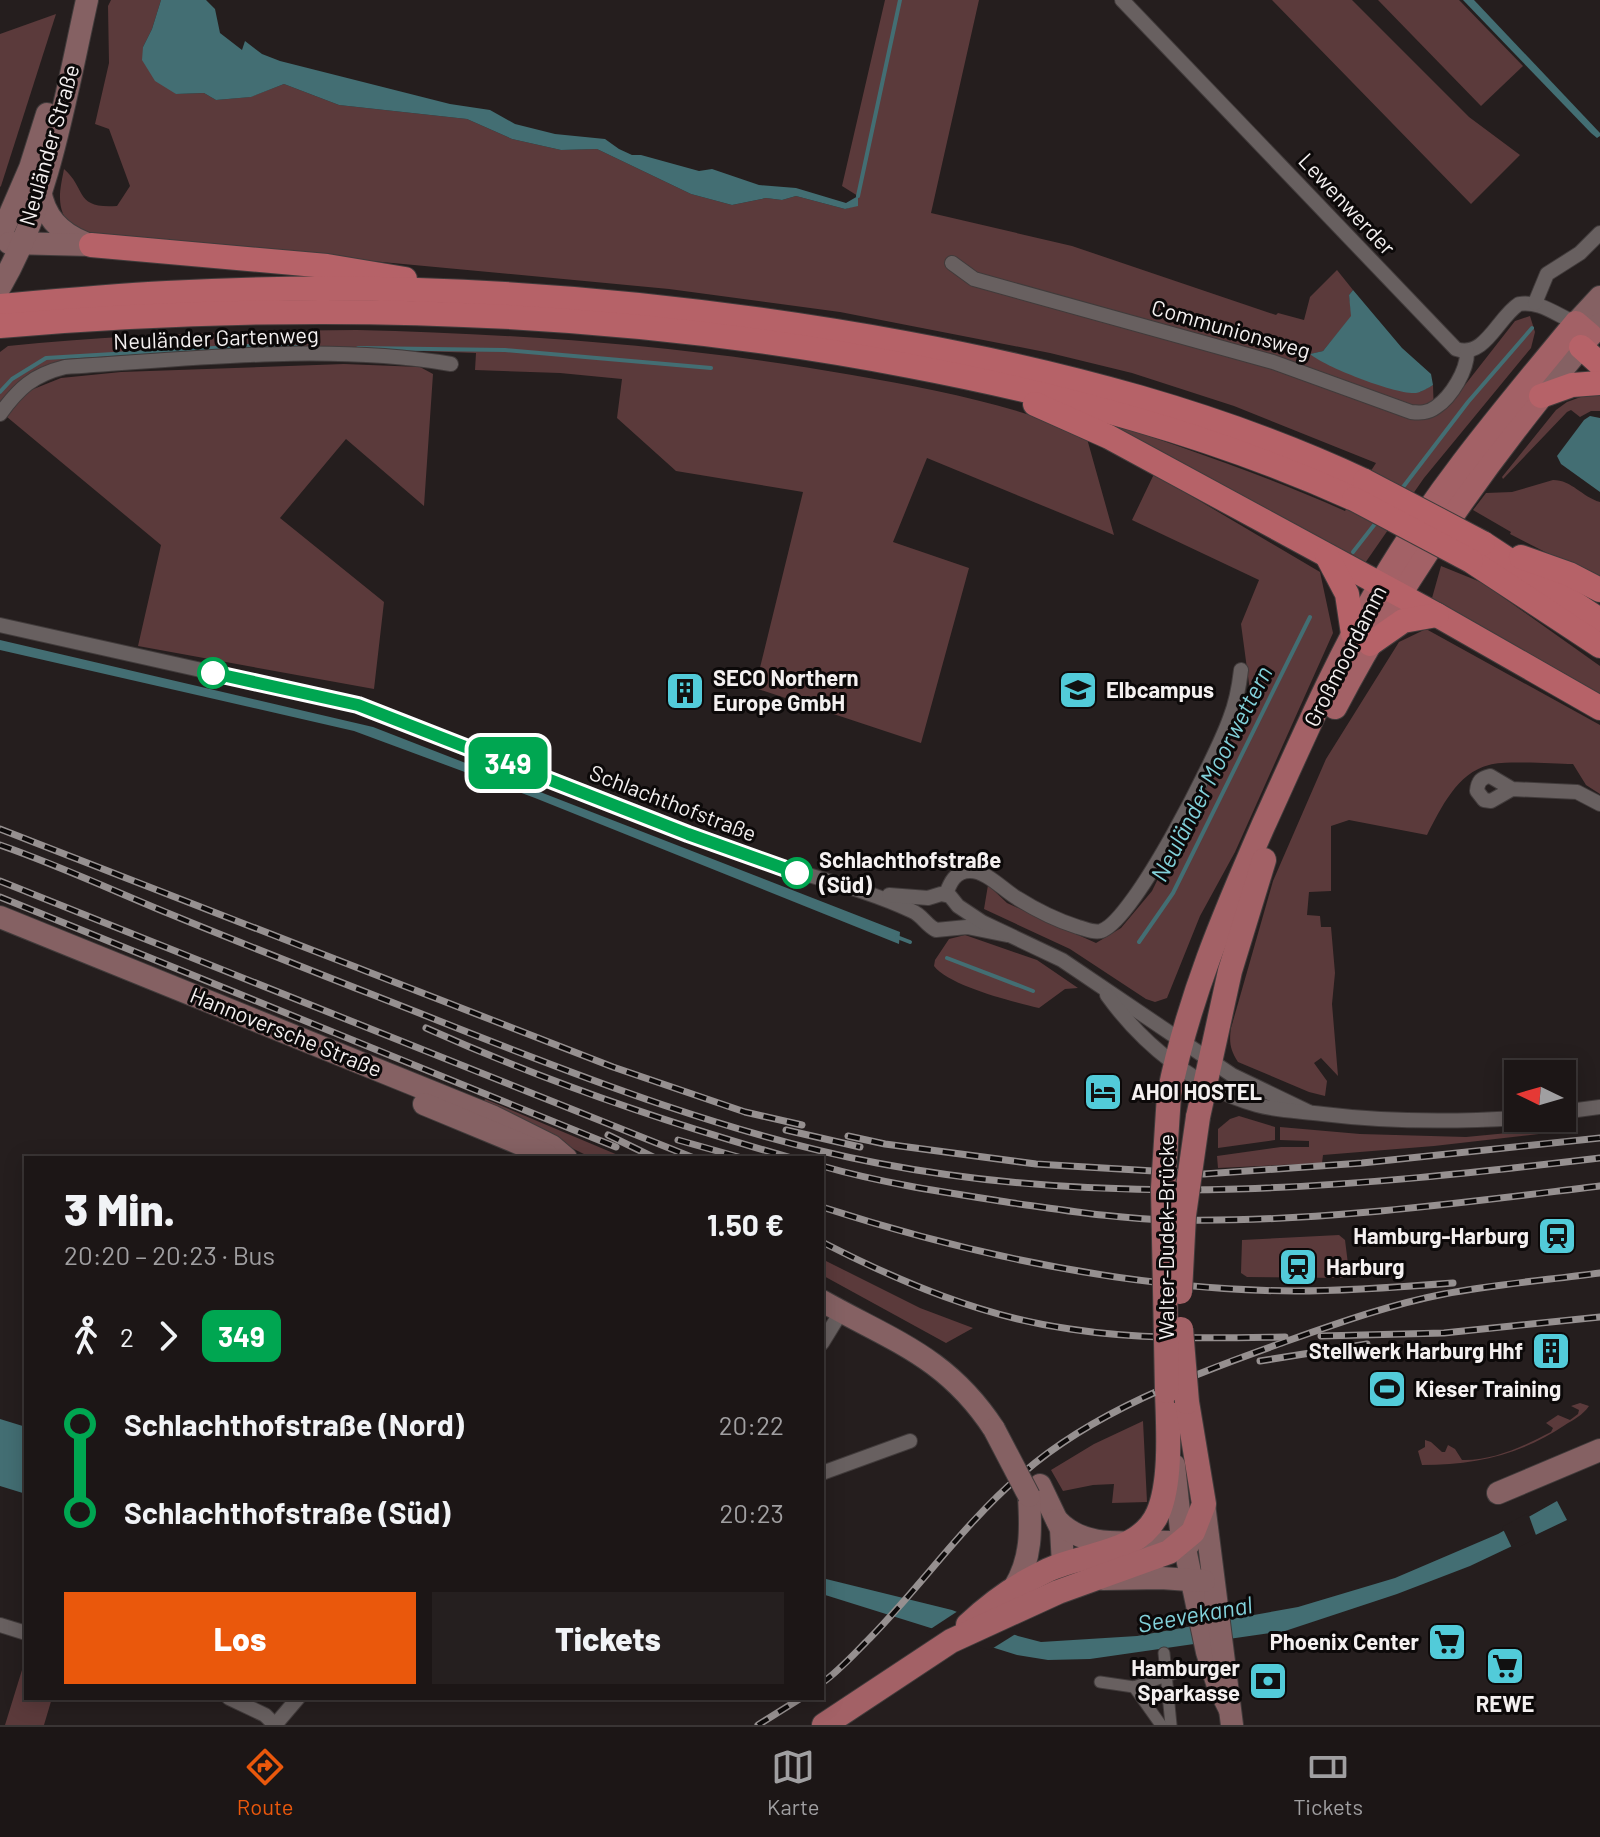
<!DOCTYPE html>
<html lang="de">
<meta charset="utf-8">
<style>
body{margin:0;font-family:Barlow,sans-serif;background:#251f1f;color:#f1f3f6;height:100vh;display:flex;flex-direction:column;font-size:30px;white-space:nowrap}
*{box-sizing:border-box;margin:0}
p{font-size:26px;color:#a09fa1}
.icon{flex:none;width:44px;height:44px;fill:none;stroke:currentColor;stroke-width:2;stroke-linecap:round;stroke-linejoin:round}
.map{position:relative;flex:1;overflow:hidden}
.panel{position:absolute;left:24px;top:1156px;width:800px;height:544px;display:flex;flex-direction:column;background:#1c1616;border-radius:0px;box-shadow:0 4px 20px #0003,0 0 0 2px #3a3535}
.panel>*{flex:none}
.badge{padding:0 16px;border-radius:12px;font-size:28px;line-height:52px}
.needle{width:52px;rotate:275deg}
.controls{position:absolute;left:1504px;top:1060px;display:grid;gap:16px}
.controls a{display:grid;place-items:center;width:72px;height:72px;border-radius:0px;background:#1c1616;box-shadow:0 4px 20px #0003,0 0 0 2px #3a3535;font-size:40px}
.map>.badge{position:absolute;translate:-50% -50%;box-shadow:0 0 0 4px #fff}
.legs{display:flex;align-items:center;gap:12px;height:88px;padding:0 40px;font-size:26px}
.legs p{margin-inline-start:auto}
.overview{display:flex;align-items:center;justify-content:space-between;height:136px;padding:0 40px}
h1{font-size:44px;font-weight:800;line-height:60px}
.action{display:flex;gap:16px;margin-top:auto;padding:16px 40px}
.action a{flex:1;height:92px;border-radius:0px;background:#ea580c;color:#fff;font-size:32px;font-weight:800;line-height:92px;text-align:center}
.action a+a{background:#251f1f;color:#f1f3f6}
ul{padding:0 40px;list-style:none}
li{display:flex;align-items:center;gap:28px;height:88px;font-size:30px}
li i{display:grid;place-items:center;width:12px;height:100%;margin:0 10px;background:currentColor}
li i::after{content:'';width:20px;height:20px;margin:-10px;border:6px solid;border-radius:50%;background:#1c1616}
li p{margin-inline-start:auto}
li:first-child i{background:linear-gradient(#0000 50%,currentColor 0)}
li:last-child i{background:linear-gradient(currentColor 50%,#0000 0)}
.dock{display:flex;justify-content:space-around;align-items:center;height:112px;border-top:2px solid #3a3535;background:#1c1616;font-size:22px;color:#a09fa1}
.dock a{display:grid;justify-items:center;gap:4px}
.dock .selected{color:#ea580c}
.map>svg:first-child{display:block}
.green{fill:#5b3a3b}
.water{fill:#436e73}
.pier{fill:#251e1e}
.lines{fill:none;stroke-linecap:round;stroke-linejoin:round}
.stream{stroke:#436e73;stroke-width:4}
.pedestrian-casing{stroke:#413b3b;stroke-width:13}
.minor-casing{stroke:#413b3b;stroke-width:16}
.secondary-casing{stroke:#413b3b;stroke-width:24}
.primary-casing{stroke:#413b3b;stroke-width:26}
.trunk-casing{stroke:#413b3b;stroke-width:26}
.pedestrian{stroke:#686060;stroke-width:11}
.minor{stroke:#686060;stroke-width:14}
.secondary{stroke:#856163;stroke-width:22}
.primary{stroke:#a36166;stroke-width:24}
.trunk{stroke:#b66268;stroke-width:24}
.rail-casing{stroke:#969090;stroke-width:7}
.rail{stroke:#0c0909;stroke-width:4;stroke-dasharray:12;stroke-linecap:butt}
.secondary-bridge-casing{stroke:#413b3b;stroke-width:24;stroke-linecap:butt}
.primary-bridge-casing{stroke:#413b3b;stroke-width:26;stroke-linecap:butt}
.trunk-bridge-casing{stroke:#413b3b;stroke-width:26;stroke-linecap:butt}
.secondary-bridge{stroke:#856163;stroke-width:22}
.primary-bridge{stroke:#a36166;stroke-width:24}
.trunk-bridge{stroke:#b66268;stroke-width:24}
.line-1-casing{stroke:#fff;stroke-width:18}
.line-1{stroke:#00a651;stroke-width:12}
.stop-1-dot{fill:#fff;stroke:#00a651;stroke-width:4}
.labels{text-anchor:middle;stroke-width:6;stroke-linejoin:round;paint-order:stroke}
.street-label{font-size:22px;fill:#f4f0f0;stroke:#0c0909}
.poi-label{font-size:22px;font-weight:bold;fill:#f4f0f0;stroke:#0c0909;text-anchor:start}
.stop-label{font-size:22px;font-weight:bold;fill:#f4f0f0;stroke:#0c0909;text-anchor:start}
.water-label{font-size:24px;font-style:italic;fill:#82d1da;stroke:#0c0909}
</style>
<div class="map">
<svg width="1600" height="1725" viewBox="0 0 1600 1725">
<rect width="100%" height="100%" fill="#251e1e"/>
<g class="green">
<path d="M111,0H161L152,29L143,47L176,94L204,93L216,100L250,97L284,84L339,105L467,119L512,139L561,150L597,149L691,194L732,205L766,198L782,200L796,196L845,209L858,205V196L842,186L885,0H979L931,213L1072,246L1276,315L1278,313L1304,320L1310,297L1337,270L1353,290L1349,295L1352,316L1323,351L1311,354L1420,392L1433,385L1434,415L1454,399L1515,321L1530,316L1535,332L1531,348L1424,478L1363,566L1093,417C1178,446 1263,474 1345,511L1376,463L1234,406L1132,373L1050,353L840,312L669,289L73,233C57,207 58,199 64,169C87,189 74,209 117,206L130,186L109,129L95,124L109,63L108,6Z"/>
<polygon points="1272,0 1352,0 1469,117 1520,155 1471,204"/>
<polygon points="1378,0 1459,0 1523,66 1481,106"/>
<polygon points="56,14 1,186 0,187 0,34"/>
<path d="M357,330C523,334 688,346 852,375C932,389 1010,404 1086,435L1114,535L927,458L893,542L969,568L921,743L755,688L803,492L676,471L617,418L622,379L560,373L475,370L476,353L393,350L68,360C38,368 21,380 0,403V352L8,346C124,334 240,331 357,330Z"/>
<polygon points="344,364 420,367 433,374 424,506 346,439 280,518 384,602 374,689 138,646 161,545 7,417 26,392 61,378 121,372"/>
<polygon points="1600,390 1600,411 1591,411 1580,417 1571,410 1567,412 1503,479 1502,477 1556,410 1567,402"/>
<polygon points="1154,474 1320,572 1333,633 1235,852 1200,916 1167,998 1155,1002 1146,999 1070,949 984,909 988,885 1007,903 1096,943 1121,928 1152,891 1250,691 1241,624 1259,580 1132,520"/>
<path d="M1553,480C1572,480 1582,497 1600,502V580L1510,534L1511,532L1473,510L1486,493L1512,492Z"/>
<polygon points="1441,566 1483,583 1600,666 1600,699 1432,598"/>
<path d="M1426,629L1600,725V794L1586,785L1573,764C1552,764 1506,760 1489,765C1457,773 1441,808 1427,835L1349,820L1331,826V891L1309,892L1307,915L1320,916L1321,927H1331L1335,973L1332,1004L1338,1076L1321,1058L1314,1063L1327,1081L1325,1096L1309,1092L1238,1062C1230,1050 1229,1042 1231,1028L1273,881L1326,759L1399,642Z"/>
<path d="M965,935L1037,960L1078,988L1065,989L1039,1008C1014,1002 949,986 934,966L935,960L949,939Z"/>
<polygon points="485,1099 625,1158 592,1158 483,1104"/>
<polygon points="1239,1116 1275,1127 1275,1140 1218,1148 1218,1129 1230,1119"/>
<polygon points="1280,1127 1360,1134 1466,1137 1538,1130 1539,1134 1434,1146 1323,1155 1322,1163 1218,1168 1217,1156 1281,1147 1309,1147 1309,1141 1280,1140"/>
<polygon points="1339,1235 1345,1240 1349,1272 1343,1278 1247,1277 1241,1273 1242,1240"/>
<polygon points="822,1259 920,1308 973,1328 946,1343 822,1275"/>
<path d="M1580,1403L1589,1406C1583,1415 1573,1420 1565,1425C1520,1455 1475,1465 1422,1465L1418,1451L1425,1447V1440L1431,1442L1442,1452H1445L1448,1445L1455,1449L1462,1460C1493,1461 1524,1446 1551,1432L1553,1428L1546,1423L1558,1415L1570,1420L1578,1414L1579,1410L1571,1406Z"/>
<polygon points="1143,1421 1147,1502 1112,1503 1114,1484 1093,1485 1063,1491 1051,1470 1094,1444"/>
<polygon points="26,1657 26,1698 52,1698 44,1725 5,1725"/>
</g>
<g class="water">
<polygon points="161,0 206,0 215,9 220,33 242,50 245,41 262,54 280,61 450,104 490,110 515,124 555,134 605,139 619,149 632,155 641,155 699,171 712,169 759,185 796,188 846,203 858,196 858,206 845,209 796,196 782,200 766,198 732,205 691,194 597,149 561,150 512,139 467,119 339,105 284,84 251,97 216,100 204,93 176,94 155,81 142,60 143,47 152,29"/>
<polygon points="1463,0 1474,0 1600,133 1600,136 1597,138 1591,133"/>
<path d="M1353,290L1402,348L1431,374L1433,385C1428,388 1422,392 1416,393C1397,395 1325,367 1310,354L1323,351L1351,316L1349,295Z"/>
<polygon points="1590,416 1600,418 1600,492 1561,464 1557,456 1584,420"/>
<polygon points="0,640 373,727 900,932 899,944 535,798 354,731 0,650"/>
<polygon points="0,1419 26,1427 26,1494 0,1486"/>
<polygon points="1557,1501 1567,1520 1470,1566 1397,1594 1285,1631 1090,1659 1048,1660 1017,1655 822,1594 822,1578 952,1610 1018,1636 1041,1642 1137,1636 1298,1607 1395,1578 1498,1534"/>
</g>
<g class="pier">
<polygon points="1528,1513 1537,1538 1513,1550 1502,1527"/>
<polygon points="958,1611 984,1618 1019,1632 990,1650 926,1632"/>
</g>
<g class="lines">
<g class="stream">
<polyline points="858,196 900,0"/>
<polyline points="358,348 505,350 711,368"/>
<polyline points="0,392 12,379 46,358 248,346 297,347"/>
<polyline points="1400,491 1468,402 1532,328"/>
<polyline points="1353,552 1378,520"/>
<polyline points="897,937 910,942"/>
<polyline points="1139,942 1173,893 1310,617"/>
<polyline points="947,958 1033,991"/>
</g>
<g class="pedestrian-casing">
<g id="pedestrian">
<polyline points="1164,1653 1171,1725"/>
<polyline points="1100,1682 1134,1687 1175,1673"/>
<polyline points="1134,1687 1161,1725"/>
</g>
</g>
<g class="minor-casing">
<g id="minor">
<path d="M1122,0L1456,349C1485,359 1498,317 1519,304C1539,300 1558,316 1576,323"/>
<path d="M952,263L974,279L1273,362L1411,412C1420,413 1428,413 1436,407C1451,397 1468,370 1467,351"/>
<polyline points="1535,303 1547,274 1580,253 1600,233"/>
<path d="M0,414C19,388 33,375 65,367C193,359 324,343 451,364"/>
<path d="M0,625L358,705L746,855C800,875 859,886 912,911C922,915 926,925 936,930L967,927L1007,935"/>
<path d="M1512,789L1491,801L1484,800L1477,791C1478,781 1481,778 1490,776L1512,789L1577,792L1600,804"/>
<path d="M946,894C950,883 955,871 970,871C987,871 1003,890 1017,898C1036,910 1056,920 1078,927C1086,929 1093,933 1101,931C1134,921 1217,755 1230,718C1236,703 1239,687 1241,670"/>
<polyline points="889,895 928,898 941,894 950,896 958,906 982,922 1062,960 1232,1075 1309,1112"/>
<path d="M1107,995C1143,1045 1196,1088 1257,1105C1278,1111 1301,1111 1323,1114C1388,1122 1453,1122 1518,1118"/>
<polyline points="1562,1112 1600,1107"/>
<polyline points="822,1343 841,1312"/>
<polyline points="822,1473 910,1441"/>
<polyline points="0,1625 26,1633"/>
<polyline points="229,1698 265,1715 275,1725"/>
<polyline points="275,1725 298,1698"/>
</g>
</g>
<g class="secondary-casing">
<g id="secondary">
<path d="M40,189C44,217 60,233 85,243"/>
<polyline points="0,237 30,168 47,114"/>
<polyline points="9,243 91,245"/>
<path d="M0,287C49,203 66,94 87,0"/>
<polyline points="1576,323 1600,297"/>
<polyline points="1541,396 1600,324"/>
<polyline points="0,917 494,1117 552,1146 566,1158"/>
<polyline points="424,1104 547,1155"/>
<path d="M822,1301C893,1341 947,1357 994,1429"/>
<polyline points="1174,1465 1181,1530 1207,1652 1218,1686 1229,1708"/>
<polyline points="1040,1485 1061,1529 1063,1564"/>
<polyline points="1498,1493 1600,1450"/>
<polyline points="1204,1504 1232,1725"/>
<path d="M1057,1520C1091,1557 1147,1535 1189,1544"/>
<polyline points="1103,1579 1161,1578 1204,1581"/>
<path d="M1014,1588C1032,1559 1031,1529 1029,1496"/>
</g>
</g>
<g class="primary-casing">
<g id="primary">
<path d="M1335,707C1393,596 1463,494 1541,396"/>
<path d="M1169,1095C1188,999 1224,915 1263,826C1300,745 1335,663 1380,586C1435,491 1507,407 1576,323L1590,335"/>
<polyline points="1198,1117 1230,971 1264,860"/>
<path d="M968,1625C992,1602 1018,1584 1048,1570C1085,1553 1140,1554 1158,1513C1172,1481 1168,1425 1167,1391"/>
<polyline points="824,1725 951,1641 1058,1592 1169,1552 1193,1532 1204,1504 1187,1402"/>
</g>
</g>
<g class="trunk-casing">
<g id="trunk">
<polyline points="91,245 327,266 405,279"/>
<path d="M0,306C56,301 111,296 167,293C413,279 663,299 905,343C1062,372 1220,413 1365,481"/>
<path d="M0,326C304,300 610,308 910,366C1062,395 1213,435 1354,499"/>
<polyline points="1581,347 1600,364"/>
<polyline points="1541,396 1572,385 1600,383"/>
<polyline points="1035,404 1109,437 1437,615 1600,708"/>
<polyline points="1483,543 1600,620"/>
<polyline points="1327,556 1347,594 1353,634"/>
<polyline points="1521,557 1569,574 1600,590"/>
<polyline points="1471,561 1600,646"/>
<polyline points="1370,644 1403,621 1437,615"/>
</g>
</g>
<use href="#pedestrian" class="pedestrian"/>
<use href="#minor" class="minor"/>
<use href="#secondary" class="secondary"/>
<use href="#primary" class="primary"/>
<use href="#trunk" class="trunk"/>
<g class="rail-casing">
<g id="rail">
<polyline points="0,829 613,1067 745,1112 802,1125"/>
<path d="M0,845C58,865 114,891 170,914C265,953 361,990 457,1028C594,1082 732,1135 877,1163C1121,1210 1356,1187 1600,1158"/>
<polyline points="0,881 694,1158"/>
<polyline points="0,897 616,1147"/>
<path d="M426,1028C544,1081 667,1123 792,1158"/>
<polyline points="786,1130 860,1147"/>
<polyline points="608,1135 655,1158"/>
<polyline points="848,1136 885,1144 1036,1164 1204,1174 1362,1163 1600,1138"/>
<polyline points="678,1140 742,1158"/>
<path d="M822,1166C885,1184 949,1193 1013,1203C1064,1210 1118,1219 1170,1220C1313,1223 1458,1203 1600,1186"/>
<path d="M822,1207C974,1256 1134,1290 1295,1291C1348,1291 1401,1287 1453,1283"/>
<path d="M822,1242C900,1282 983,1317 1070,1329C1141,1340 1213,1338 1285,1337"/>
<polyline points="1321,1336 1444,1333 1600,1317"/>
<polyline points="1260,1361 1367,1344"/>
<path d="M822,1683C840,1670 855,1653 870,1638C923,1584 965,1522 1023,1473C1093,1412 1189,1376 1276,1345C1330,1326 1387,1305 1444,1294C1495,1284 1548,1280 1600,1273"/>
<polyline points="758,1725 801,1698"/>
</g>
</g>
<use href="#rail" class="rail"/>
<g class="secondary-bridge-casing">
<polyline id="secondary-bridge" points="994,1429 1029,1496"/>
</g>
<g class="primary-bridge-casing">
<g id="primary-bridge">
<polyline points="1180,1292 1184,1215 1198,1117"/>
<polyline points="1181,1329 1187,1402"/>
<polyline points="1167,1391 1163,1188 1169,1095"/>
</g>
</g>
<g class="trunk-bridge-casing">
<g id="trunk-bridge">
<polyline points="1365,481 1483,543"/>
<polyline points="1354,499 1471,561"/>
</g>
</g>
<use href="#secondary-bridge" class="secondary-bridge"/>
<use href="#primary-bridge" class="primary-bridge"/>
<use href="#trunk-bridge" class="trunk-bridge"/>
</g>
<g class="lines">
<g class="line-1-casing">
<polyline id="line-1" points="213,673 358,705 688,834 797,873"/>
</g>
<use href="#line-1" class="line-1"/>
</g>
<defs>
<g id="university-square" transform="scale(2)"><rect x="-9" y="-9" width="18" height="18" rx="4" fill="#52cbd9" stroke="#0c0909"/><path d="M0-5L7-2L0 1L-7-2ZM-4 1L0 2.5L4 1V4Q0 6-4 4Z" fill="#111"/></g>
<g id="building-square" transform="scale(2)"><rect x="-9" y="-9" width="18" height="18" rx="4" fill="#52cbd9" stroke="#0c0909"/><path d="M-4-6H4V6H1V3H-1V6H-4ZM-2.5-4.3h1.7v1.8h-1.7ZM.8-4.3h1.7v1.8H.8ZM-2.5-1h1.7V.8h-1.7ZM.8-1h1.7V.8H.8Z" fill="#111"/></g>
<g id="hotel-square" transform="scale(2)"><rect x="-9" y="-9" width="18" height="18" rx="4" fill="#52cbd9" stroke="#0c0909"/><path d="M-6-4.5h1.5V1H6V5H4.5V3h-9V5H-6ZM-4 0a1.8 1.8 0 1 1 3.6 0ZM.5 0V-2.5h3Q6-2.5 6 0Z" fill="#111"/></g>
<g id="station-square" transform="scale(2)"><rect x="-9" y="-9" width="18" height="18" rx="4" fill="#52cbd9" stroke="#0c0909"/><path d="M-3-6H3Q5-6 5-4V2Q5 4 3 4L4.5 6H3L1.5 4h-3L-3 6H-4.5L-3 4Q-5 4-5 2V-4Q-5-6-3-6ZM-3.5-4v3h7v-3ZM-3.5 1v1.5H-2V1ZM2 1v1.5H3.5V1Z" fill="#111"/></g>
<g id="stadium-square" transform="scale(2)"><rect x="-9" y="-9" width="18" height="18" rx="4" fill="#52cbd9" stroke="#0c0909"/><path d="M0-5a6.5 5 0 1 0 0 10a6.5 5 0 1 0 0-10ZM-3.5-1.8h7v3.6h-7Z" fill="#111"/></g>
<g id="supermarket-square" transform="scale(2)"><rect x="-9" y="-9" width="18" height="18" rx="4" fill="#52cbd9" stroke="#0c0909"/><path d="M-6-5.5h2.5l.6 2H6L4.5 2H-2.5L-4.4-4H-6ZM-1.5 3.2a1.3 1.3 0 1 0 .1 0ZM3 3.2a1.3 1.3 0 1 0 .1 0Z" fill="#111"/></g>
<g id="bank-square" transform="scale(2)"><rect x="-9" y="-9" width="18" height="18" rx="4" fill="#52cbd9" stroke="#0c0909"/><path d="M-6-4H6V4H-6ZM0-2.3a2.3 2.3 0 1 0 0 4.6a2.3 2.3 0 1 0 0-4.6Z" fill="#111"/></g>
</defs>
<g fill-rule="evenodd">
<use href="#university-square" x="1078" y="690"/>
<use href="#building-square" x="685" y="691"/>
<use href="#hotel-square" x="1103" y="1092"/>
<use href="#station-square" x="1557" y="1236"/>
<use href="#station-square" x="1298" y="1267"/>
<use href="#building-square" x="1551" y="1351"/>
<use href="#stadium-square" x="1387" y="1389"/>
<use href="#supermarket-square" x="1447" y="1642"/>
<use href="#supermarket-square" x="1505" y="1666"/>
<use href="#bank-square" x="1268" y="1681"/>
</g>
<g class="stop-1-dot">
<circle cx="213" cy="673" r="14"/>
<circle cx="797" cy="873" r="14"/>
</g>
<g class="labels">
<g class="street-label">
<text transform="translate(49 145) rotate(-74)" y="8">Neuländer Straße</text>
<text transform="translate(1347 204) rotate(47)" y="8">Lewenwerder</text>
<text transform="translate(1231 329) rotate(16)" y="8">Communionsweg</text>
<text transform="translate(216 338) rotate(-2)" y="8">Neuländer Gartenweg</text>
<text transform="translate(1345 656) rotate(-63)" y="8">Großmoordamm</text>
<text transform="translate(673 803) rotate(21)" y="8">Schlachthofstraße</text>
<text transform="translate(286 1032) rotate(22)" y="8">Hannoversche Straße</text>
<text transform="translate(1166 1237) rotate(-90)" y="8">Walter-Dudek-Brücke</text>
</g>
<g class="poi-label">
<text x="713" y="686">SECO Northern<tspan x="713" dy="25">Europe GmbH</tspan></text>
<text x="1106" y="698">Elbcampus</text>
<text x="1131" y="1100">AHOI HOSTEL</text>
<text x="1529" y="1244" text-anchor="end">Hamburg-Harburg</text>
<text x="1326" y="1275">Harburg</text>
<text x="1523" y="1359" text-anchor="end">Stellwerk Harburg Hhf</text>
<text x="1415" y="1397">Kieser Training</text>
<text x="1419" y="1650" text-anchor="end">Phoenix Center</text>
<text x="1240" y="1676" text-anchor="end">Hamburger<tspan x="1240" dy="25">Sparkasse</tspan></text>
<text x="1505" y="1712" text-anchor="middle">REWE</text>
</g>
<g class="stop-label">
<text x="819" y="868">Schlachthofstraße<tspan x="819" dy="25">(Süd)</tspan></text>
</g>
<g class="water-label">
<text transform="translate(1212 774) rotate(-63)" y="8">Neuländer Moorwettern</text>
<text transform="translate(1195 1615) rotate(-10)" y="8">Seevekanal</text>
</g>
</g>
</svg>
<div class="controls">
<a><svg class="needle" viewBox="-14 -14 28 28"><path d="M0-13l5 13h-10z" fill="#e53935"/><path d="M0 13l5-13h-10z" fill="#a09fa1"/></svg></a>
</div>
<b class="badge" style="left:508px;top:763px;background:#00a651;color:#fff">349</b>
<section class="panel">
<div class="overview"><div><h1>3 Min.</h1><p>20:20 – 20:23 · Bus</p></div><b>1.50 €</b></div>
<div class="legs"><svg class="icon" aria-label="walk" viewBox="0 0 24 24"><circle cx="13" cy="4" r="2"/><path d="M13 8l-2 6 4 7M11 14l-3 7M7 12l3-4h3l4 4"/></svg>2<svg class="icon" aria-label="forward" viewBox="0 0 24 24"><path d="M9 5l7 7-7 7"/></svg><b class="badge" style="background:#00a651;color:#fff">349</b></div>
<ul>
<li><i style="color:#00a651"></i><b>Schlachthofstraße (Nord)</b><p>20:22</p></li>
<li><i style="color:#00a651"></i><b>Schlachthofstraße (Süd)</b><p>20:23</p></li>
</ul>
<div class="action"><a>Los</a><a>Tickets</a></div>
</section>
</div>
<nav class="dock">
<a class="selected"><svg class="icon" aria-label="directions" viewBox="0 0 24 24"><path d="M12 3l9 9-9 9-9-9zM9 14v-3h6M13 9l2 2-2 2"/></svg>Route</a>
<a><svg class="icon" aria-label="map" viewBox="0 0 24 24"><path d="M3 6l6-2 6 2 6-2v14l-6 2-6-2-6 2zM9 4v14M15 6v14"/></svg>Karte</a>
<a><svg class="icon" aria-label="tickets" viewBox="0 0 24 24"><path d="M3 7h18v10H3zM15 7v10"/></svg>Tickets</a>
</nav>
